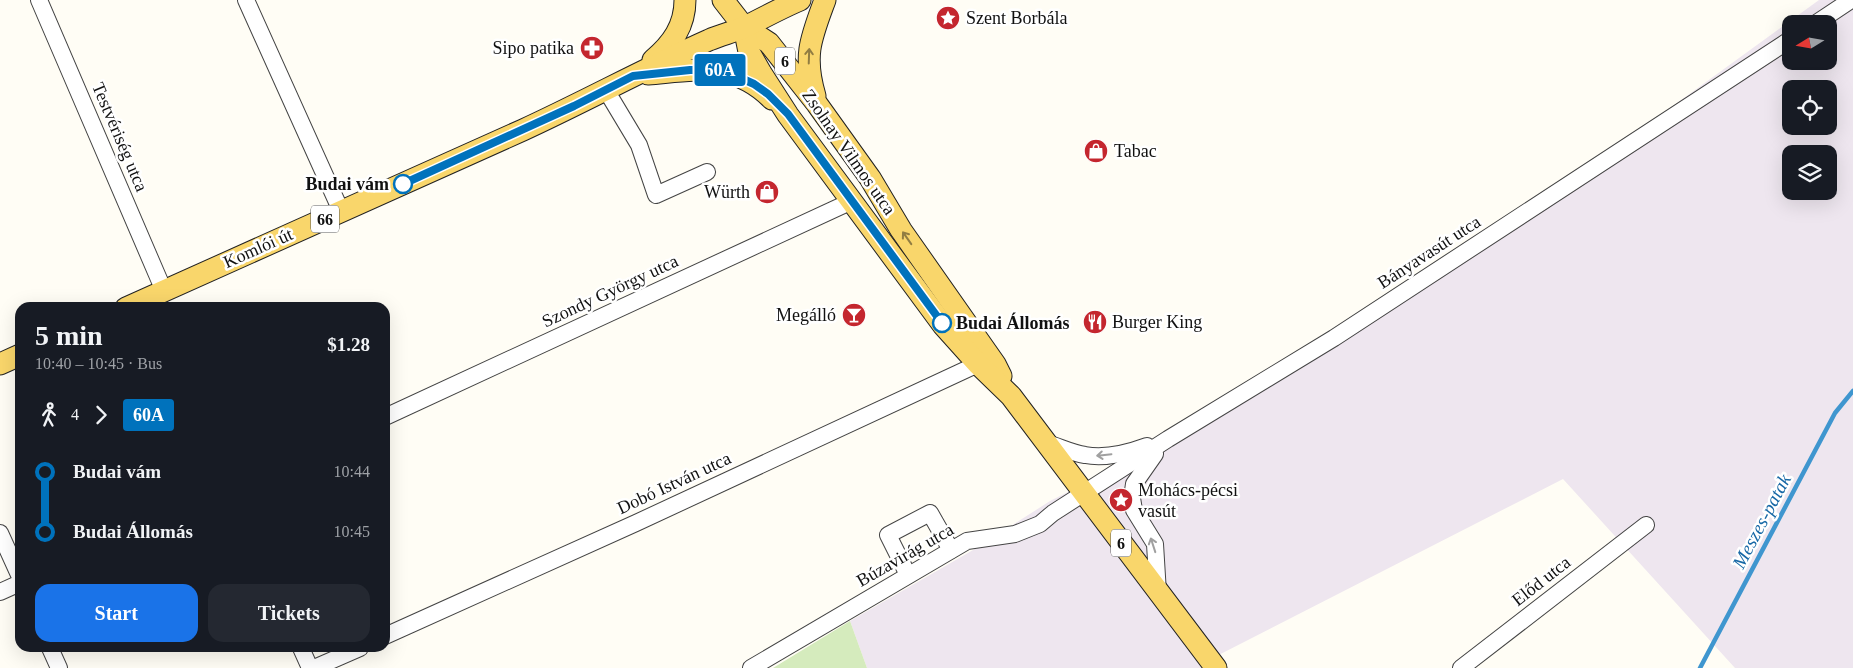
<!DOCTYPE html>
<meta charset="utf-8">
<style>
body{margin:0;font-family:"Times New Roman",serif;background:#242831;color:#f1f3f6;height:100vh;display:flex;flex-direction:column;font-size:19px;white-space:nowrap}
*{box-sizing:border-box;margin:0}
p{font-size:16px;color:#9ea1a6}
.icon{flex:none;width:28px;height:28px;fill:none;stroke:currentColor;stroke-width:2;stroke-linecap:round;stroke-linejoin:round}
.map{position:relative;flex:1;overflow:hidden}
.panel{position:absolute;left:15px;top:302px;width:375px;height:350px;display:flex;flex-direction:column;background:#171b24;border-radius:15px;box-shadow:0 5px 20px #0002}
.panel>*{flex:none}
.badge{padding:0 10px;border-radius:4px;font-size:18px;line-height:32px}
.needle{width:32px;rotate:259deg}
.tools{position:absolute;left:1782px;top:15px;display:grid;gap:10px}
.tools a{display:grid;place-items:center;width:55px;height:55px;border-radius:10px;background:#171b24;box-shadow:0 5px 20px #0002;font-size:25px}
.map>.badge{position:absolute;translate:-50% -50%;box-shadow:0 0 0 2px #fff}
.legs{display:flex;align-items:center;gap:8px;height:55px;padding:0 20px;font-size:16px}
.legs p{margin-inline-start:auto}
.summary{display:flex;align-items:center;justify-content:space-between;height:85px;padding:0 20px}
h1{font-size:28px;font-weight:800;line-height:38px}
.primary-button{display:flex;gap:10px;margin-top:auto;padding:10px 20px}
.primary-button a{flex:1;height:58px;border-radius:15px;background:#1a73e8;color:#fff;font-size:20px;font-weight:800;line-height:58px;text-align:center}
.primary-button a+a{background:#242831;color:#f1f3f6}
ul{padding:0 20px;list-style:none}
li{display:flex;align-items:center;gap:18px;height:60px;font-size:19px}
li i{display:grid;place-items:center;width:8px;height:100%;margin:0 6px;background:currentColor}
li i::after{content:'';width:12px;height:12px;margin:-6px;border:4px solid;border-radius:50%;background:#171b24}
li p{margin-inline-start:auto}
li:first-child i{background:linear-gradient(#0000 50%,currentColor 0)}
li:last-child i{background:linear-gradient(currentColor 50%,#0000 0)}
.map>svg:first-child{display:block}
.industrial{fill:#eee6ef;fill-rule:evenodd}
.green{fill:#d5ebbd}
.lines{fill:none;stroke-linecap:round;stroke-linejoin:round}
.stream{stroke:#3f96cf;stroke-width:4.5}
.minor-casing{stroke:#444;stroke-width:18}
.major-casing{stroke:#222;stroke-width:23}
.minor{stroke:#fff;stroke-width:16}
.major{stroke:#f9d66b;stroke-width:21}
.oneway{stroke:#917d42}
.oneway2{stroke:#a0a0a0}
.line-1-casing{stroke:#fff;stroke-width:11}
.line-1{stroke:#0072bc;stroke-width:8}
.stop-1-dot{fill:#fff;stroke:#0072bc;stroke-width:2.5}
.labels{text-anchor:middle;stroke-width:5;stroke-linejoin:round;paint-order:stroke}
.shield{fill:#fff;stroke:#585858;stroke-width:1}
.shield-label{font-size:16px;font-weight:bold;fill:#111}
.poi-label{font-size:18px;fill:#111;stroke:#fff;text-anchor:start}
.street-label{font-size:18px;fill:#111;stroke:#fff}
.stop-label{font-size:18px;font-weight:bold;fill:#111;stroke:#fff;text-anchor:end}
.water-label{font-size:19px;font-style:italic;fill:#1768a6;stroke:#fff}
</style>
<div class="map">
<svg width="1853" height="668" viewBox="0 0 1853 668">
<rect width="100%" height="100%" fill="#fffdf5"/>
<path class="industrial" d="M1819,0H1853V668H1735L1563,479L1201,664L1204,668H867L850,621L980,546L1050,501L1132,460L1549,196ZM1791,24H1829V61H1791ZM1791,89H1829V126H1791ZM1791,154H1829V191H1791Z"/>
<polygon class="green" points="850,621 867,668 773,668"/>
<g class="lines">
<polyline class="stream" points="1700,668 1835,413 1853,391"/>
<g class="minor-casing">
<g id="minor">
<polyline points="39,0 164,291"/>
<polyline points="246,0 341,211"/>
<polyline points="1815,24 1851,0"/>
<polyline points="606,90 639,145 656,195 707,172"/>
<polyline points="385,417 852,201"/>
<path d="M1047,443C1060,447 1072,453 1085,455C1106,459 1128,453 1147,446"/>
<polyline points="1155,454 1134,484 1132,498 1134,510 1155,544 1158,593"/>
<polyline points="0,533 20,577"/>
<polyline points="908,575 888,535 930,513 951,550"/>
<polyline points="0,592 20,583"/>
<polyline points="385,636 636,523 978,364"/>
<polyline points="50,648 59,668"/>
<polyline points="301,648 310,668"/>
<polyline points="314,668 360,648"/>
<polyline points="751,668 967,541 1015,534 1040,524 1053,513 1168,439 1334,338 1791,39"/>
<polyline points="1461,668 1646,525"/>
</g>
</g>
<g class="major-casing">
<g id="major">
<polyline points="723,0 744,27 769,43 817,104 870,178 901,230 995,364 1001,376"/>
<polyline points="744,27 749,52 761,73 788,115 943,325 978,364 1011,396 1216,668"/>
<path d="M653,60C672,44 685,26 685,0"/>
<path d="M648,74C697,70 734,61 772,99"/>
<path d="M815,96C803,55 811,38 825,0"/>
<path d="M126,308L523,130C586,101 646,68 709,40C721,35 733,32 745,27C763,18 781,8 800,0"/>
<polyline points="0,364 20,355"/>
</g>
</g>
<use href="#minor" class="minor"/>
<use href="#major" class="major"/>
</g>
<defs><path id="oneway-shaft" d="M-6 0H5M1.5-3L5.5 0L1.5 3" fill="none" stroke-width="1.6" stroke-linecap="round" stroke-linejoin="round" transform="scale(1.25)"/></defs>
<g class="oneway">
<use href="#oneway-shaft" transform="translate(809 56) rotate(-88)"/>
<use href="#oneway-shaft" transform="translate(907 238) rotate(-125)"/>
</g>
<g class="oneway2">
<use href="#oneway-shaft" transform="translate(1104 455) rotate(174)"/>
<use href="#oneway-shaft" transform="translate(1153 545) rotate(-108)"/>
</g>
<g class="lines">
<g class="line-1-casing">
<polyline id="line-1" points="403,184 574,106 633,76 690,70 723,70 754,84 768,94 788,114 942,323"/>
</g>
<use href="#line-1" class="line-1"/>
</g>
<defs>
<g id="sight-disc" transform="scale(1.25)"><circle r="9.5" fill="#c4262e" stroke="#fff"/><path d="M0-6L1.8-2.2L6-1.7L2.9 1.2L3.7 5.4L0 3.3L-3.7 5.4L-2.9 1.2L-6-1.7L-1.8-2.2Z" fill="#fff"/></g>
<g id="pharmacy-disc" transform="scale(1.25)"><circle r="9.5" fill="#c4262e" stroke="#fff"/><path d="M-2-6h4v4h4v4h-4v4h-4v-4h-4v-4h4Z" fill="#fff"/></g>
<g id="shop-disc" transform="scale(1.25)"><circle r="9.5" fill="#c4262e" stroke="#fff"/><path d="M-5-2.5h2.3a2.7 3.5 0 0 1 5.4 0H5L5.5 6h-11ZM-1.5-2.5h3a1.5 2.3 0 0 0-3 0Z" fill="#fff"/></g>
<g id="bar-disc" transform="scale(1.25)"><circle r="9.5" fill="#c4262e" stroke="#fff"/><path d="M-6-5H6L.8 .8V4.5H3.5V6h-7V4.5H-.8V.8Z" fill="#fff"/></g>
<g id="restaurant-disc" transform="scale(1.25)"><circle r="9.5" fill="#c4262e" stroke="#fff"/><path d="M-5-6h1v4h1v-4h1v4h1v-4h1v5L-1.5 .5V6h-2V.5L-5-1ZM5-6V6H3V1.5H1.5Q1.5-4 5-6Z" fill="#fff"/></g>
</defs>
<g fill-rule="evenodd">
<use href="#sight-disc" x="948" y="18"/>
<use href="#pharmacy-disc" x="592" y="48"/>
<use href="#shop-disc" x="1096" y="151"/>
<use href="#shop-disc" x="767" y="192"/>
<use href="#bar-disc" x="854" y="315"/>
<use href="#restaurant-disc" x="1095" y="322"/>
<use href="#sight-disc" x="1121" y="500"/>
</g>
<g class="stop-1-dot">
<circle cx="403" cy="184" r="9"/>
<circle cx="942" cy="323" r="9"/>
</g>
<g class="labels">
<g class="shield">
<rect x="775" y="47.5" width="20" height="27" rx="4"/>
<rect x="311" y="205.5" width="28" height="27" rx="4"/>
<rect x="1111" y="529.5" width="20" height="27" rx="4"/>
</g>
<g class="shield-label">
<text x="785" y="67">6</text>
<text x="325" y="225">66</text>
<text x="1121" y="549">6</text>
</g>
<g class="poi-label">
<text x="966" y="24">Szent Borbála</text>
<text x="574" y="54" text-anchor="end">Sipo patika</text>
<text x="1114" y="157">Tabac</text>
<text x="750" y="198" text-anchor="end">Würth</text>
<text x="836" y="321" text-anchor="end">Megálló</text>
<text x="1112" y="328">Burger King</text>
<text x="1138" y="496">Mohács-pécsi<tspan x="1138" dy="21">vasút</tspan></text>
</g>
<g class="street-label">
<text transform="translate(120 137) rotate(67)" y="6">Testvériség utca</text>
<text transform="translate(849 152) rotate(55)" y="6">Zsolnay Vilmos utca</text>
<text transform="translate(258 248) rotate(-24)" y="6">Komlói út</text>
<text transform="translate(1429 252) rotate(-33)" y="6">Bányavasút utca</text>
<text transform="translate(610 291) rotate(-25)" y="6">Szondy György utca</text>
<text transform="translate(674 483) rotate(-25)" y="6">Dobó István utca</text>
<text transform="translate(905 555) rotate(-30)" y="6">Búzavirág utca</text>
<text transform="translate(1541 581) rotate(-38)" y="6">Előd utca</text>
</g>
<g class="stop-label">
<text x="389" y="190">Budai vám</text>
<text x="956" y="329" text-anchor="start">Budai Állomás</text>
</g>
<g class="water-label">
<text transform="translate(1761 521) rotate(-62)" y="7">Meszes-patak</text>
</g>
</g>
</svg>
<div class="tools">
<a><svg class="needle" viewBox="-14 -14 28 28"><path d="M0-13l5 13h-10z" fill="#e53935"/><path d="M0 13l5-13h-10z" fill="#9ea1a6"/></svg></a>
<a><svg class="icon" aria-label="locate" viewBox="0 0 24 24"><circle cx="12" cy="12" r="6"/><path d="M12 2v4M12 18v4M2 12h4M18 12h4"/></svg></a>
<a><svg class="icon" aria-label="layers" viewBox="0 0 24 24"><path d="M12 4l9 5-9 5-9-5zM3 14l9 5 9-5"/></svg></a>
</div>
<b class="badge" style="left:720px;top:70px;background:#0072bc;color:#fff">60A</b>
<section class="panel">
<div class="summary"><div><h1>5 min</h1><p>10:40 – 10:45 · Bus</p></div><b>$1.28</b></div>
<div class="legs"><svg class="icon" aria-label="walk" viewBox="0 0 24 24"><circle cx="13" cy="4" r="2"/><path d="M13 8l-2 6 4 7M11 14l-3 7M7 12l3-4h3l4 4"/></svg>4<svg class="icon" aria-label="forward" viewBox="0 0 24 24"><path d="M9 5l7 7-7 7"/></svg><b class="badge" style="background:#0072bc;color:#fff">60A</b></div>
<ul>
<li><i style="color:#0072bc"></i><b>Budai vám</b><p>10:44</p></li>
<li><i style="color:#0072bc"></i><b>Budai Állomás</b><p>10:45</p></li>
</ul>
<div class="primary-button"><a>Start</a><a>Tickets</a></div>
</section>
</div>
